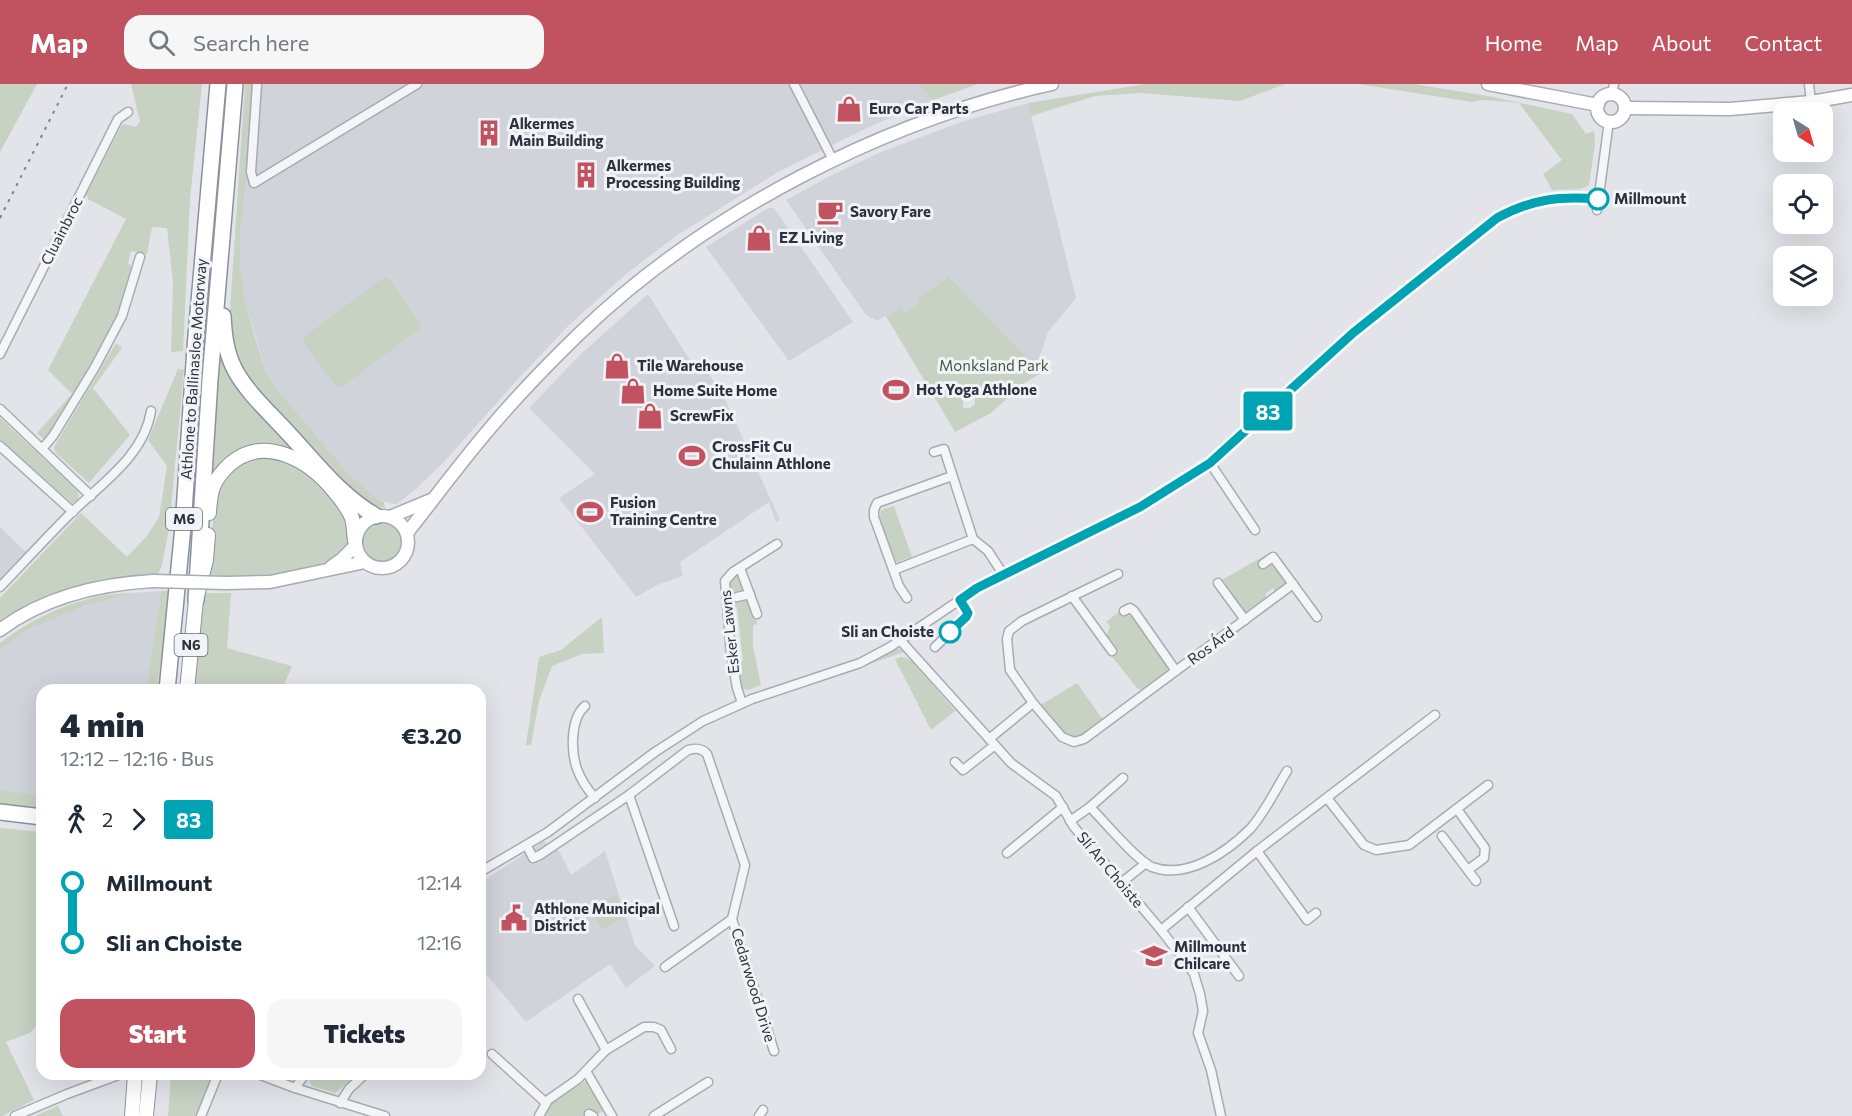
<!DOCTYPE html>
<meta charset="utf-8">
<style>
body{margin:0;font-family:Commissioner,sans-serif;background:#f6f6f7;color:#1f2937;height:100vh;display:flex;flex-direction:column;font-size:22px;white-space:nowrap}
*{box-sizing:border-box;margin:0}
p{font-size:20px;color:#747a83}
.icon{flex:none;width:33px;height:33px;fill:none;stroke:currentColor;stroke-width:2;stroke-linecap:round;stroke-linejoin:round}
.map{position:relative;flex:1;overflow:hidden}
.drawer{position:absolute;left:36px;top:600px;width:450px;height:396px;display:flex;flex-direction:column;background:#fff;border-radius:18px;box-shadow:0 6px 24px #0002}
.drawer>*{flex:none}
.badge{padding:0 12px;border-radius:4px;font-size:21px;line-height:39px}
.needle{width:39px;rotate:143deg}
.tools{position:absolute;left:1773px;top:18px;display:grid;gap:12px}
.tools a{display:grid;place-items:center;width:60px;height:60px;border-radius:12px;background:#fff;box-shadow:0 6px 24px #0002;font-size:30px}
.map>.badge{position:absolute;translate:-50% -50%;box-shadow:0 0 0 3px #fff}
.legs{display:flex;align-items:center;gap:9px;height:66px;padding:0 24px;font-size:20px}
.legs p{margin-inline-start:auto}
.headline{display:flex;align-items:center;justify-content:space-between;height:102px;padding:0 24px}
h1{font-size:33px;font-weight:800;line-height:45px}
.primary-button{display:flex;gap:12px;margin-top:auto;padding:12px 24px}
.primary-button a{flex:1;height:69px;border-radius:18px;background:#c15361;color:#fff;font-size:24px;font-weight:800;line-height:69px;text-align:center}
.primary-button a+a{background:#f6f6f7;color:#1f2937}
ul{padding:0 24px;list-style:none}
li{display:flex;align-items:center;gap:21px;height:60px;font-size:22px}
li i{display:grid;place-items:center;width:9px;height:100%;margin:0 8px;background:currentColor}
li i::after{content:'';width:15px;height:15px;margin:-8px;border:4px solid;border-radius:50%;background:#fff}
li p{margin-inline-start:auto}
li:first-child i{background:linear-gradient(#0000 50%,currentColor 0)}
li:last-child i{background:linear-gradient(currentColor 50%,#0000 0)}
header{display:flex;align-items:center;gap:36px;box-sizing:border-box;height:84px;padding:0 30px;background:#c15361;color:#fff}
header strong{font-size:28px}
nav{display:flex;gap:33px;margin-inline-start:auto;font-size:21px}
.search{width:420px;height:54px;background:#f6f6f7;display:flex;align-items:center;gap:15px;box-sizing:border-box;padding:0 21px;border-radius:18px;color:#747a83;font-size:22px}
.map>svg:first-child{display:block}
.built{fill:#d0d3da}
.green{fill:#c7d2c3;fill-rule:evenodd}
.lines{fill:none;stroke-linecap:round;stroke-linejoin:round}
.minor-casing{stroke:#a7abb3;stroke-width:11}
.secondary-casing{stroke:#a7abb3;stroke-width:15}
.trunk-casing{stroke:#8a929e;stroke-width:16}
.motorway-casing{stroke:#8a929e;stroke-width:18}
.minor{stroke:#f4f5f7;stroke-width:8}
.secondary{stroke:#fff;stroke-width:12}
.trunk{stroke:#fff;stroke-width:14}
.motorway{stroke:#fff;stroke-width:15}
.rail{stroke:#7c8491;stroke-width:2;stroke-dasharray:3 6;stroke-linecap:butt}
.secondary-bridge-casing{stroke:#a7abb3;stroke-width:15;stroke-linecap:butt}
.secondary-bridge{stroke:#fff;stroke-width:12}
.line-1-casing{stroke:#fff;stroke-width:14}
.line-1{stroke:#00a3b4;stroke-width:9}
.stop-1-dot{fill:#fff;stroke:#00a3b4;stroke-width:3}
.labels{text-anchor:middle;stroke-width:6;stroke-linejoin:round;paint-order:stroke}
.shield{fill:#f1f3f6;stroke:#666c76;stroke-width:1.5}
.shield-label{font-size:14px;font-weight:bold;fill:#2b323f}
.poi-label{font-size:15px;font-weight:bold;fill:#2b323f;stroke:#f1f3f6;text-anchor:start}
.stop-label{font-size:15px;font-weight:bold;fill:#2b323f;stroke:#f1f3f6;text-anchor:start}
.street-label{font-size:15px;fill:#2b323f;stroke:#f1f3f6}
.park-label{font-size:15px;fill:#3f593a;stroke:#f1f3f6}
</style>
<header>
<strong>Map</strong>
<div class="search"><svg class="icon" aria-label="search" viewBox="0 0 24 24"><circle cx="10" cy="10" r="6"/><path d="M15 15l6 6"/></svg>Search here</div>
<nav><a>Home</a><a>Map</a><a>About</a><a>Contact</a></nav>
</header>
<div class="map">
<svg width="1852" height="1032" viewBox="0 0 1852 1032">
<rect width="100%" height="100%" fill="#e2e4e9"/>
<g class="built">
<polygon points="253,0 917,0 933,16 871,42 778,88 676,152 626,190 569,241 518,295 442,380 416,405 397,420 392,420 377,415 348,389 277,305 266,288 245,217 240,179 240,151 247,86"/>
<polygon points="1028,19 1076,214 1048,248 1036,283 949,193 917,214 920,219 904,229 900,224 877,237 866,231 786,116 830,92 881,68 961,38"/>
<polygon points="768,124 774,124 853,238 789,277 706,163"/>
<polygon points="648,210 693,281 700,276 724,313 780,436 776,438 769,418 680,478 683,492 657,501 636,513 559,414 595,390 529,324 581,270"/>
<polygon points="0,443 26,468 0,496"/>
<polygon points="161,507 146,606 42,606 42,712 0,705 0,566 28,545 57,532 98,518 130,509"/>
<polygon points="544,757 559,767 571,791 605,767 635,861 655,882 626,904 610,880 526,938 480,883 480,799"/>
</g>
<g class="green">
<polygon points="0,0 37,0 0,68"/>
<polygon points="131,0 202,0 190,115 183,267 171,268 173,199 167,144 152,143 147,171 131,167 128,179 133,183 120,229 99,271 45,356 37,349 72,310 48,286 126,135 88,115 88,113 86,111 121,43 124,40 136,43 140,37"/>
<polygon points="245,0 253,0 247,86 240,151 240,179 245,217 255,254 266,288 277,305 348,389 377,415 384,418 385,424 371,422 360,417 251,299 238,279 229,241"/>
<polygon points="917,0 978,0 933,16"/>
<polygon points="1146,0 1285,0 1240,17 1141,9 1095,12 1031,32 1028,19"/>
<polygon points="1358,0 1413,0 1488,12 1572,30 1586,50 1594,47 1595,60 1589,101 1581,105 1552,106 1543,90 1562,76 1519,19 1483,16 1472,18"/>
<polygon points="386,193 391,197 421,241 419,245 344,301 340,303 335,301 304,259 303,256 304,253 383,194"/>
<path d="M949,193L1036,283L1045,287L1024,299L991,329L955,348L886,232L901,223L904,229L920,219L917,214ZM976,306L979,309L975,314V320L970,324H963V309Z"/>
<polygon points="116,259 122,264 93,304 130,351 89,399 56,369 54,363"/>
<polygon points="221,266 301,372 270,363 210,399"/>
<path d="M178,285L184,286L169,445L162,481L158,490C102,494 45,504 0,539V514L81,429L127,473L146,453L159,433L167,382L148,356Z"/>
<polygon points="0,334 77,406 79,411 77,417 72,419 0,356"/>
<path d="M273,372L303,384L336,417L348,439L349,455L347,464L333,478L319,484L278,493L210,492C213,440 205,379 273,372Z"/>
<path d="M894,422L912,473L902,476L900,478H897C890,468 877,438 881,426Z"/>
<circle cx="383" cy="457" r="22"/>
<polygon points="1266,471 1285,495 1285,500 1276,509 1273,504 1265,510 1268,515 1247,529 1242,526 1223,495"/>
<polygon points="735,491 739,491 743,503 743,507 734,511 735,518 746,516 749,520 753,532 756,532 757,540 753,541 753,562 761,601 749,606 741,605 736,578 743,577 737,523 730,523 728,499"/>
<polygon points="161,507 170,507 157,606 146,606"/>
<path d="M130,509L85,522L28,545L0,566V559C37,531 83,510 130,509Z"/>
<polygon points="205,509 231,509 227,564 292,582 284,601 285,606 194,606"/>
<polygon points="1121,526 1125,531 1132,532 1168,583 1167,589 1143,607 1137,604 1110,570 1117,564 1107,551 1110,542 1106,538"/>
<polygon points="602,533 604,569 582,570 552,582 539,617 531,661 526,661 539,573 561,566"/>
<polygon points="897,564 904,568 855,585"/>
<polygon points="901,573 906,574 913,578 955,627 931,646 895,575"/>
<path d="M1077,599L1103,636C1096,641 1088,650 1079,653C1065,660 1047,632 1039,622Z"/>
<polygon points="0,705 42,712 42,728 0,725"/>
<polygon points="0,744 42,748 42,935 30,949 6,958 34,1016 2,1032 0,1032"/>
<polygon points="616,811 624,834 601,845 591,825"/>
<polygon points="171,990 215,990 197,1032 168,1032"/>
<polygon points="311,990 358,990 335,1009 312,1002 309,996"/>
<polygon points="584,998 588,998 603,1024 603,1027 598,1030 588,1028 585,1032 546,1032 551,1018"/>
<polygon points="58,1022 63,1032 35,1032"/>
</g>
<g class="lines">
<g class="minor-casing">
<g id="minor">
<polyline points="257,0 251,88 254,99 417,0"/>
<polyline points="794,0 833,76"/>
<polyline points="1809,0 1811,18"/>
<polyline points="1612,10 1614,0"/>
<polyline points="1597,126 1609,37"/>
<polyline points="0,270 118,35 128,28"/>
<polyline points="0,325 91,412"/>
<polyline points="0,362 73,428"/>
<polyline points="42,365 53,352 95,283 122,232 140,173"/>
<polyline points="934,368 944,365 973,455 988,467 1003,490"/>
<polyline points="1210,379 1255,446"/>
<polyline points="1263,480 1273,473 1317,533"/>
<polyline points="740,484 757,530"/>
<polyline points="894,486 973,455"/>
<polyline points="1118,490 1022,537 1009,547 1007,555 1010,586 1033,619 1062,653 1074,658 1084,655 1293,500"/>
<polyline points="1218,499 1245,536"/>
<path d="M0,503C23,479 46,454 70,430C101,400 144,372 151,327"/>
<polyline points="1072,512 1112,567"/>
<polyline points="737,513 750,510"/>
<polyline points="907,514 899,502 874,433 874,426 877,419 952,392"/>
<polyline points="1124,527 1130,524 1134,527 1176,587"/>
<polyline points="900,556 1011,679 1056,712 1074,743 1161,846 1188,881 1194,890 1200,910 1203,927 1198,949 1211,986 1221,1032"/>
<polyline points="935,563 966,533 968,529 960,516"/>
<polyline points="742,619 737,604 731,570 725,497 733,488 777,460"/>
<path d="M585,622C570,635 571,668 577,685C581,696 587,705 595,714"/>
<polyline points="989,655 1033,619"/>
<polyline points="955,678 963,686 995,661"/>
<polyline points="629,711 674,842"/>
<polyline points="1327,714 1364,761 1376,766 1409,761 1488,701"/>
<polyline points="1090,723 1123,694"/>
<polyline points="1457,725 1485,764 1484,774 1468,786"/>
<path d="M1070,737L1090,723C1103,736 1137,777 1152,783C1187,796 1227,768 1250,745C1264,730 1276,705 1287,687"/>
<polyline points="1442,752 1476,797"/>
<path d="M527,762L533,774L540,771L629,711L688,666C696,664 702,664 707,670L745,781L732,835L774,967"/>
<polyline points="1257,767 1307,836 1316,829"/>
<polyline points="1007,769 1063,723"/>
<path d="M480,788L548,748L655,668L703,637L752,615L860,579L890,563L985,499L1078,455L1140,423L1190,393L1226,366L1353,249L1497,134C1532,115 1559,112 1598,115"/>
<polyline points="1121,799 1146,779"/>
<polyline points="1188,823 1239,892"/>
<polyline points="1161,846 1257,767 1435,631"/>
<polyline points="665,883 732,835"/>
<polyline points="578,915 606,966"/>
<polyline points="492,970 546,1019"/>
<polyline points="586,987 612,1032"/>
<polyline points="258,990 295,1004 385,1032"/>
<polyline points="295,1004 305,990"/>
<polyline points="340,1019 349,1005 365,990"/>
<polyline points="589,1030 593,1032"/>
<polyline points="15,1032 67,1010 121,990"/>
<polyline points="201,1032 218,990"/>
<polyline points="539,1032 548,1016 578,995 606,966 644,943 654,943 661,946 671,965"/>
<polyline points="654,1032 708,998"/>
<polyline points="759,1032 763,1026"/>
</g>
</g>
<g class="secondary-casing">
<g id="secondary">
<polyline points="1488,0 1598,21"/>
<circle cx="1611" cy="24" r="14"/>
<polyline points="1625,24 1730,25 1811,18 1852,11"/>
<circle cx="382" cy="458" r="26"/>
<polyline points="390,433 431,416"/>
<path d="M407,449C433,416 459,381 486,349C515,314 547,281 579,250C704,129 883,37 1052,0"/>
<polyline points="331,483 342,475 355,462"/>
<polyline points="226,499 270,498 365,478"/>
<path d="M0,546C44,513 99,500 153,497"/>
</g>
</g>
<g class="trunk-casing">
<g id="trunk">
<path d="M209,429C210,406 213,396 230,380C265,350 310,377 334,407C341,415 348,424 352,434C354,441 354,449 355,457"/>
<polyline points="187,606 196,516 206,476 208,451"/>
<polyline points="132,1032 135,990"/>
<polyline points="146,1032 150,990"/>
</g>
</g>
<g class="motorway-casing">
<g id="motorway">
<path d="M223,232C224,251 226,269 235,286C248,310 271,330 289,350C316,379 341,412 376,432"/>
<polyline points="196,516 210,295 235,0"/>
<polyline points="167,606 183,443 195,264 218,0"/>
<polyline points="0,728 42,733"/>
</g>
</g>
<use href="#minor" class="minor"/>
<use href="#secondary" class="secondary"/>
<use href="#trunk" class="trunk"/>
<use href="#motorway" class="motorway"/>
<polyline class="rail" points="0,134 68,0"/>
<g class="secondary-bridge-casing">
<polyline id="secondary-bridge" points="153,497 226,499"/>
</g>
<use href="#secondary-bridge" class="secondary-bridge"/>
</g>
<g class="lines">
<g class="line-1-casing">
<path id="line-1" d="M950,548L966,533L968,529L960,516L977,504L1140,423L1210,379L1353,249L1497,134C1532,115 1559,112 1598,115"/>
</g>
<use href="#line-1" class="line-1"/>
</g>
<defs>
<g id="shop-bare" transform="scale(2.07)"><path d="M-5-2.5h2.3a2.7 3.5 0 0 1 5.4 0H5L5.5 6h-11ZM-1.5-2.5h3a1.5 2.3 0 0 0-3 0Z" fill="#c15361" stroke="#f1f3f6" stroke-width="2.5" paint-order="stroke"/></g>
<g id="building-bare" transform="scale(2.07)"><path d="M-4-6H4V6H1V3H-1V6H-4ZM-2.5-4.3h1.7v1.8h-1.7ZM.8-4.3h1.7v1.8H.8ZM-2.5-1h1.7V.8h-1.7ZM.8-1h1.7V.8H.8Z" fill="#c15361" stroke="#f1f3f6" stroke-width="2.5" paint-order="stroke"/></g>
<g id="cafe-bare" transform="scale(2.07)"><path d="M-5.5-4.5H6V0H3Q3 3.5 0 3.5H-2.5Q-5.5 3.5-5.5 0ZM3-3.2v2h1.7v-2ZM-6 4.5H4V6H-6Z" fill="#c15361" stroke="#f1f3f6" stroke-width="2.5" paint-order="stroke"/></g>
<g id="stadium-bare" transform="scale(2.07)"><path d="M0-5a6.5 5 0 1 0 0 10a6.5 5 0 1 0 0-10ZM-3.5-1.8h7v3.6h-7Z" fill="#c15361" stroke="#f1f3f6" stroke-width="2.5" paint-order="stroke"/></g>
<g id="civic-bare" transform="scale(2.07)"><path d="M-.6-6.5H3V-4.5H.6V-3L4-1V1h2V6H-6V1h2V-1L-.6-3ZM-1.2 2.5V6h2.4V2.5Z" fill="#c15361" stroke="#f1f3f6" stroke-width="2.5" paint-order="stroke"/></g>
<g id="school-bare" transform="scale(2.07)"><path d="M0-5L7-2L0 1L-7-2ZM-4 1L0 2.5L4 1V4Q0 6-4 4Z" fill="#c15361" stroke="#f1f3f6" stroke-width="2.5" paint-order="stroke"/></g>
</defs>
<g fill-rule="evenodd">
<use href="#shop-bare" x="849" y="25"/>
<use href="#building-bare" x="489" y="49"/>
<use href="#building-bare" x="586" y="91"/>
<use href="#cafe-bare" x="830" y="128"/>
<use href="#shop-bare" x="759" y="154"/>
<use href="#shop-bare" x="617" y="282"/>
<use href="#stadium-bare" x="896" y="306"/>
<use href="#shop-bare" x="633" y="307"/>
<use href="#shop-bare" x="650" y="332"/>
<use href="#stadium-bare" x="692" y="372"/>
<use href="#stadium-bare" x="590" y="428"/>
<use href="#civic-bare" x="514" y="834"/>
<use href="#school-bare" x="1154" y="872"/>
</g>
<g class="stop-1-dot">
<circle cx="1598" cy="115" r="10"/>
<circle cx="950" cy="548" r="10"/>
</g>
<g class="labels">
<g class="shield">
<rect x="166" y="424" width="36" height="22" rx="4.5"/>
<rect x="174.5" y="550" width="33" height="22" rx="4.5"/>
</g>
<g class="shield-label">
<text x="184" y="440">M6</text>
<text x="191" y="566">N6</text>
</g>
<g class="poi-label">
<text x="869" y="30">Euro Car Parts</text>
<text x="509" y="45">Alkermes<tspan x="509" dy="17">Main Building</tspan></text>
<text x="606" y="87">Alkermes<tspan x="606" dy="17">Processing Building</tspan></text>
<text x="850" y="133">Savory Fare</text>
<text x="779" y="159">EZ Living</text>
<text x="637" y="287">Tile Warehouse</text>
<text x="916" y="311">Hot Yoga Athlone</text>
<text x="653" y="312">Home Suite Home</text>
<text x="670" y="337">ScrewFix</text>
<text x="712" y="368">CrossFit Cu<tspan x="712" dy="17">Chulainn Athlone</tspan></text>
<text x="610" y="424">Fusion<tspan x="610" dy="17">Training Centre</tspan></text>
<text x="534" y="830">Athlone Municipal<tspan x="534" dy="17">District</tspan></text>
<text x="1174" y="868">Millmount<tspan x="1174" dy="17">Chilcare</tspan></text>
</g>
<g class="stop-label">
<text x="1614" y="120">Millmount</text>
<text x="934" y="553" text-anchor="end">Sli an Choiste</text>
</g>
<g class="street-label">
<text transform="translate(62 147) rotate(-63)" y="5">Cluainbroc</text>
<text transform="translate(194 285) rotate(-86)" y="5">Athlone to Ballinasloe Motorway</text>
<text transform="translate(730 548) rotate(-96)" y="5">Esker Lawns</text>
<text transform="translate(1211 562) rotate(-36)" y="5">Ros Árd</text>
<text transform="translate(1110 786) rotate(50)" y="5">Slí An Choiste</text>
<text transform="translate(753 901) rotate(73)" y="5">Cedarwood Drive</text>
</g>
<g class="park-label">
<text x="994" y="287">Monksland Park</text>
</g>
</g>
</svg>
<div class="tools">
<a><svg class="needle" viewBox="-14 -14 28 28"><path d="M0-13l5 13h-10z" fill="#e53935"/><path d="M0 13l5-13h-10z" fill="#747a83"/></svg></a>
<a><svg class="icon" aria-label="locate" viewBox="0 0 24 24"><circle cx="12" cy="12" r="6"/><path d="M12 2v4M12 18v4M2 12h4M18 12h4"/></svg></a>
<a><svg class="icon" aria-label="layers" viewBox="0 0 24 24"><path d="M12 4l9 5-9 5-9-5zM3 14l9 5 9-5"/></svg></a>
</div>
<b class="badge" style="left:1268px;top:327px;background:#00a3b4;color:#fff">83</b>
<section class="drawer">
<div class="headline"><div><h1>4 min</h1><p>12:12 – 12:16 · Bus</p></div><b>€3.20</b></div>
<div class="legs"><svg class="icon" aria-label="walk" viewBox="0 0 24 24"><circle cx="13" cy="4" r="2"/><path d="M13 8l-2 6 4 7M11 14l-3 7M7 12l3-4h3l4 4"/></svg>2<svg class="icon" aria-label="forward" viewBox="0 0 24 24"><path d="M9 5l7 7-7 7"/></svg><b class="badge" style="background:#00a3b4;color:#fff">83</b></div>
<ul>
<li><i style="color:#00a3b4"></i><b>Millmount</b><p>12:14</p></li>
<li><i style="color:#00a3b4"></i><b>Sli an Choiste</b><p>12:16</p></li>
</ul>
<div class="primary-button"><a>Start</a><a>Tickets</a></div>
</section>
</div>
